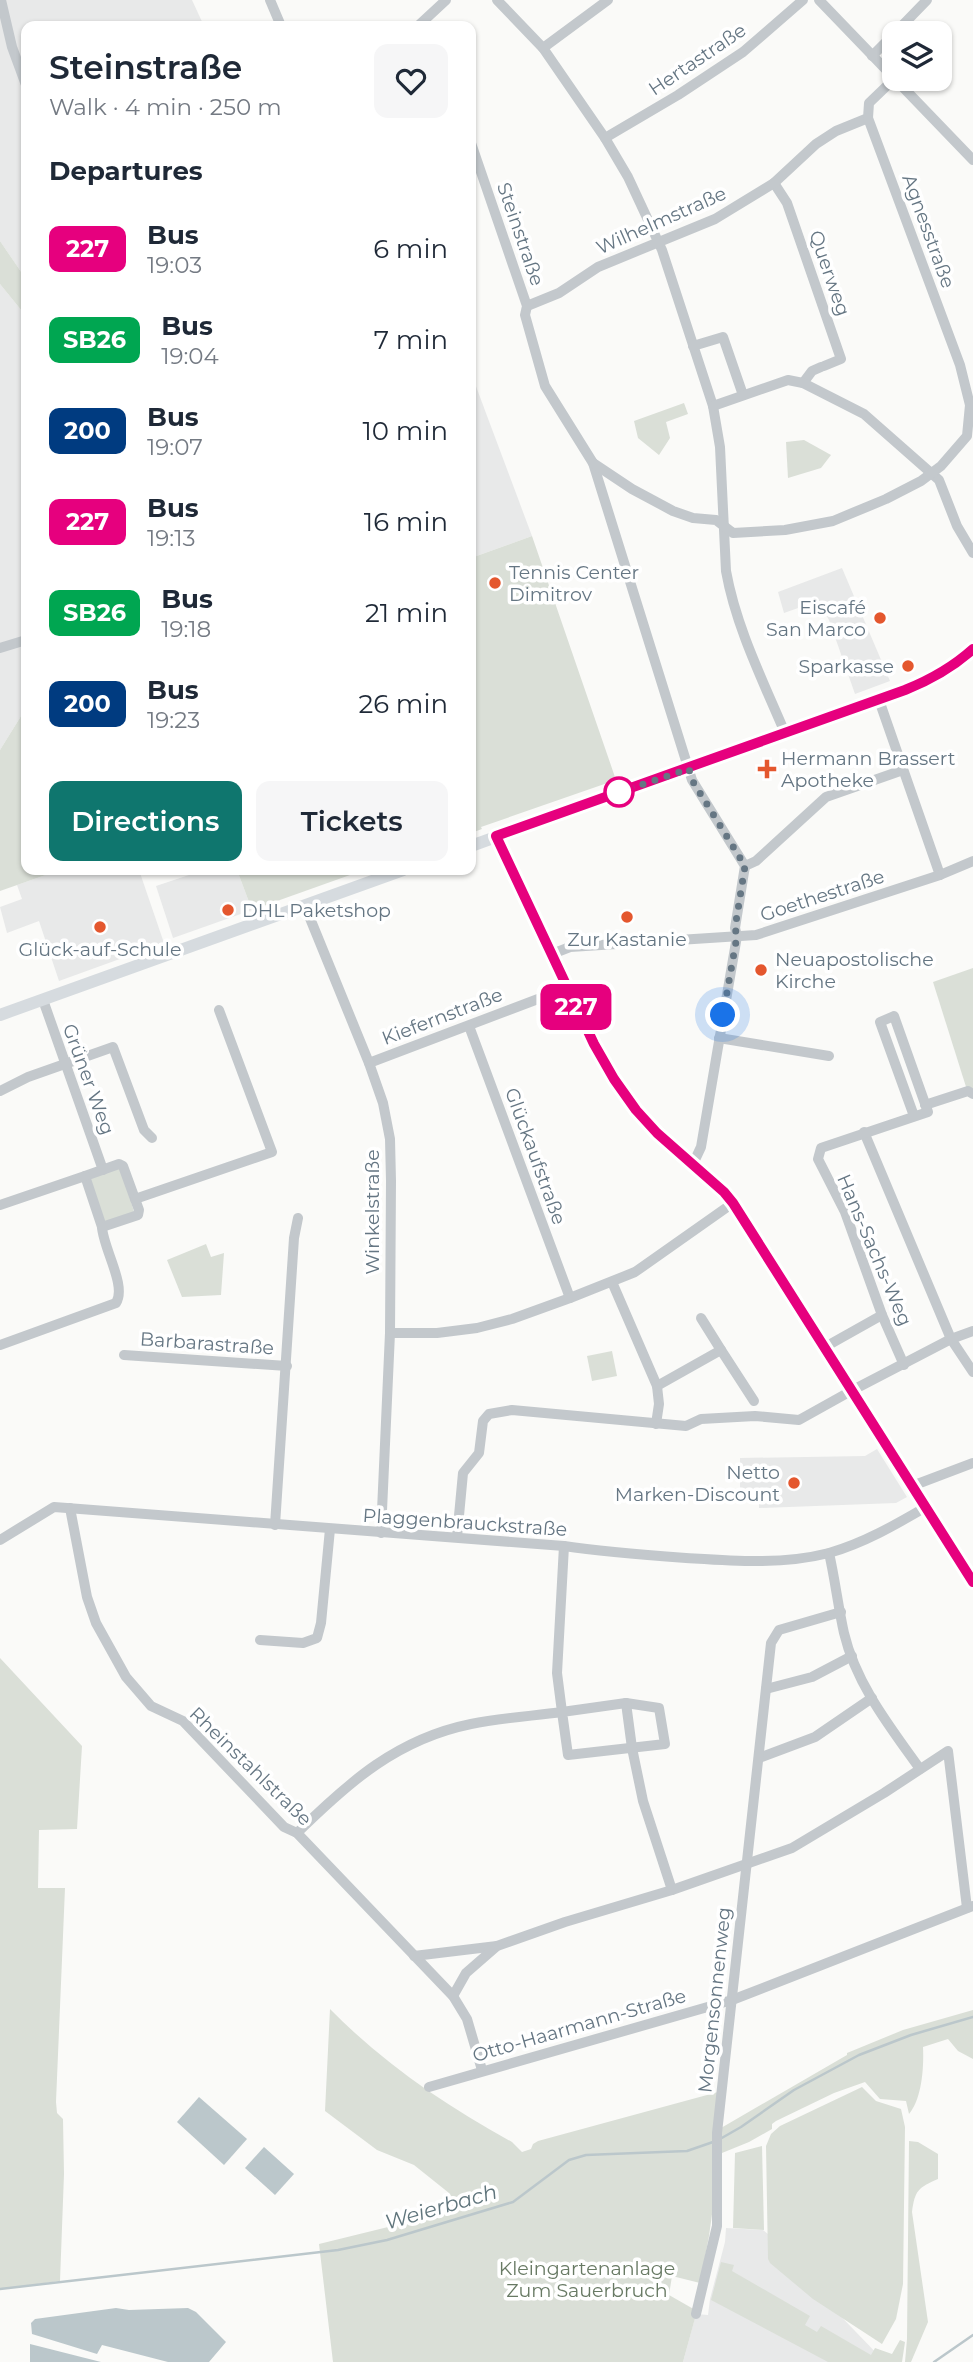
<!DOCTYPE html>
<meta charset="utf-8">
<style>
body{margin:0;font-family:Montserrat,sans-serif;background:#f6f6f7;color:#1f2937;height:100vh;display:flex;flex-direction:column;font-size:26px;white-space:nowrap}
*{box-sizing:border-box;margin:0}
p{font-size:23px;color:#747a83}
.icon{flex:none;width:38px;height:38px;fill:none;stroke:currentColor;stroke-width:2;stroke-linecap:round;stroke-linejoin:round}
.map{position:relative;flex:1;overflow:hidden}
.panel{position:absolute;left:21px;top:21px;width:455px;height:854px;display:flex;flex-direction:column;background:#fff;border-radius:14px;box-shadow:0 2px 5px #0004}
.panel>*{flex:none}
.badge{padding:0 14px;border-radius:10px;font-size:24px;line-height:46px}
.controls{position:absolute;left:882px;top:21px;display:grid;gap:14px}
.controls a{display:grid;place-items:center;width:70px;height:70px;border-radius:14px;background:#fff;box-shadow:0 2px 5px #0004;font-size:35px}
.you{position:absolute;width:35px;height:35px;margin:-18px;border:5px solid #fff;border-radius:50%;background:#1a73e8;box-shadow:0 0 0 10px #1a73e833}
.map>.badge{position:absolute;translate:-50% -50%;box-shadow:0 0 0 4px #fff}
h2{padding:0 28px;font-size:26px;line-height:63px}
.round{display:grid;place-items:center;flex:none;width:74px;height:74px;border-radius:14px;background:#f6f6f7}
.head{display:flex;align-items:center;justify-content:space-between;height:119px;padding:0 28px}
h1{font-size:33px;font-weight:600;line-height:52px}
.button{display:flex;gap:14px;margin-top:auto;padding:14px 28px}
.button a{flex:1;height:80px;border-radius:14px;background:#0f766e;color:#fff;font-size:28px;font-weight:600;line-height:80px;text-align:center}
.button a+a{background:#f6f6f7;color:#1f2937}
ul{padding:0;list-style:none}
li{display:flex;align-items:center;gap:21px;height:91px;padding:0 28px}
li div{flex:1}
li b{display:block;font-size:26px}
li em{font-style:normal}
li .badge{min-width:77px;font-weight:700;text-align:center}
.map>svg:first-child{display:block}
.built{fill:#e8e9e9}
.green{fill:#dadfd7}
.water{fill:#bbc7cb}
.lines{fill:none;stroke-linecap:round;stroke-linejoin:round}
.stream{stroke:#bbc7cb;stroke-width:2.5}
.minor{stroke:#c3c8cc;stroke-width:10}
.major{stroke:#d6dbdf;stroke-width:12}
.line-casing{stroke:#fff;stroke-width:16}
.line{stroke:#e6007e;stroke-width:10}
.walk{stroke:#657683;stroke-width:7;stroke-dasharray:0 12.6}
.poi-dot{fill:#e4572e;stroke:#fff;stroke-width:2.5}
.stop-dot{fill:#fff;stroke:#e6007e;stroke-width:3.5}
.labels{text-anchor:middle;stroke-width:7;stroke-linejoin:round;paint-order:stroke}
.street-label{font-size:19px;fill:#657683;stroke:#fff}
.poi-label{font-size:19px;fill:#657683;stroke:#fff;text-anchor:start}
.park-label{font-size:19px;fill:#687a64;stroke:#fff}
.water-label{font-size:21px;font-style:italic;fill:#60757c;stroke:#fff}
</style>
<div class="map">
<svg width="973" height="2362" viewBox="0 0 973 2362">
<rect width="100%" height="100%" fill="#fafaf8"/>
<g class="built">
<polygon points="0,0 192,0 204,26 26,26 26,279 0,241"/>
<polygon points="0,284 26,316 26,708 0,750"/>
<polygon points="471,373 532,536 471,558"/>
<polygon points="842,568 890,681 855,694 829,620 818,601 784,613 778,592"/>
<polygon points="60,870 139,870 164,943 59,981 39,921 7,933 0,907 22,899 17,885"/>
<polygon points="204,870 237,870 252,910 173,938 156,886"/>
<polygon points="877,1449 907,1497 896,1503 759,1508 759,1490 740,1491 740,1458 865,1456"/>
<polygon points="726,2228 763,2230 827,2282 827,2302 885,2362 683,2362 696,2314 708,2315 710,2299 725,2242"/>
</g>
<g class="green">
<polygon points="0,241 26,279 26,316 0,284"/>
<polygon points="684,403 688,414 666,422 670,438 659,455 638,438 634,421"/>
<polygon points="804,440 831,455 821,468 788,478 786,442"/>
<polygon points="532,536 616,780 481,827 482,829 471,833 471,558"/>
<polygon points="26,708 26,870 60,870 0,891 0,750"/>
<polygon points="237,870 364,870 252,910"/>
<polygon points="973,968 973,1088 967,1090 933,982"/>
<polygon points="117,1168 122,1170 134,1212 107,1223 103,1220 90,1181 92,1177"/>
<polygon points="206,1244 211,1257 224,1253 221,1295 182,1297 167,1260"/>
<polygon points="612,1351 617,1376 592,1381 587,1356"/>
<polygon points="0,1658 82,1746 77,1829 39,1830 38,1888 65,1888 56,2102 57,2113 63,2119 64,2174 60,2281 0,2289"/>
<path d="M330,2009C384,2064 445,2105 512,2142L522,2152L531,2149L533,2144L538,2141L718,2092L714,2200L709,2236L700,2283L672,2276L669,2295L697,2311L683,2362H333L319,2244L453,2211L449,2193L414,2165L377,2150L325,2111Z"/>
<path d="M973,2010V2059L958,2051L948,2039L923,2047C924,2067 922,2099 909,2114L906,2101L880,2099L865,2082L834,2093L776,2121L772,2124V2129L749,2142L722,2153L721,2128L847,2055V2053L903,2030Z"/>
<polygon points="862,2087 876,2101 901,2109 905,2127 903,2284 896,2319 882,2344 813,2299 770,2263 768,2259 766,2146 771,2134 780,2126"/>
<path d="M909,2141L918,2142L938,2154V2179C918,2188 915,2190 912,2212L928,2322L911,2362H905L907,2339Z"/>
<polygon points="762,2146 764,2230 733,2228 735,2153"/>
<polygon points="721,2262 734,2265 732,2271 810,2316 805,2325 817,2332 821,2326 871,2355 875,2348 892,2354 900,2340 905,2342 902,2362 828,2362 711,2300"/>
</g>
<g class="water">
<polygon points="199,2097 247,2139 224,2165 177,2122"/>
<polygon points="264,2147 294,2174 275,2195 245,2168"/>
<polygon points="116,2308 129,2310 188,2308 196,2312 226,2342 209,2362 168,2362 102,2345 97,2354 32,2334 31,2323 35,2319"/>
<polygon points="30,2344 101,2362 30,2362"/>
</g>
<g class="lines">
<g class="stream">
<polyline points="720,2139 741,2127 794,2090 859,2055 911,2035 973,2017"/>
<polyline points="0,2289 338,2250 387,2240 513,2202 569,2160 586,2155 687,2151 713,2142"/>
<polyline points="934,2362 973,2335"/>
</g>
<g class="minor">
<polyline points="1,0 12,47 26,85"/>
<polyline points="270,0 281,26"/>
<path d="M497,0L543,48L605,138L628,177L662,250L713,406L720,447L726,571C736,627 763,681 785,733"/>
<polyline points="819,0 973,160"/>
<polyline points="418,26 446,0"/>
<polyline points="895,33 927,0"/>
<polyline points="543,48 608,0"/>
<polyline points="872,56 894,34"/>
<polyline points="605,138 678,95 743,52 803,0"/>
<polyline points="471,143 527,306 525,315 545,386 593,463 692,780 745,866 735,928 737,936 701,1147 693,1164"/>
<polyline points="774,183 787,203 841,359 824,366"/>
<polyline points="527,306 559,293 598,267 715,219 774,183 816,144 836,131 868,118 869,103 894,79"/>
<polyline points="693,346 723,337 743,395"/>
<polyline points="803,383 812,371 821,367"/>
<polyline points="713,406 788,380 803,383 864,414 939,480 957,526 973,553"/>
<polyline points="593,463 632,489 673,511 693,518 716,520 733,533 785,530 833,521 886,499 921,481 941,466 967,436 970,405 960,365 868,118"/>
<polyline points="0,648 26,640"/>
<polyline points="879,700 940,875"/>
<polyline points="496,836 594,1044 614,1079 636,1110 657,1133 724,1192 733,1203 973,1582"/>
<polyline points="745,866 756,861 826,797 903,770"/>
<polyline points="305,906 369,1063 383,1103 390,1139 391,1181 390,1333 381,1533"/>
<polyline points="552,954 570,947 756,935 940,875 973,861"/>
<polyline points="43,1000 103,1170"/>
<polyline points="469,1026 570,1298"/>
<polyline points="719,1038 829,1056"/>
<polyline points="369,1063 567,988"/>
<polyline points="0,1091 28,1077 113,1047 144,1130 152,1138"/>
<polyline points="925,1105 968,1091 973,1094"/>
<polyline points="864,1132 951,1339 973,1372"/>
<polygon points="119,1164 123,1166 139,1210 138,1215 102,1227 85,1176"/>
<polyline points="135,1199 272,1152 219,1010"/>
<polyline points="0,1205 85,1176"/>
<polyline points="612,1282 657,1386 659,1404 656,1424"/>
<polyline points="390,1333 437,1333 477,1328 512,1319 570,1298 635,1272 733,1203"/>
<path d="M0,1345L116,1303C127,1286 103,1248 102,1227"/>
<polyline points="825,1347 882,1315"/>
<polyline points="721,1350 754,1401"/>
<polyline points="124,1355 287,1366"/>
<polyline points="904,1365 882,1315 845,1212 818,1159 821,1148 928,1112 894,1016 880,1022 914,1116"/>
<polyline points="657,1386 721,1350 701,1318"/>
<polyline points="912,1486 973,1463"/>
<polyline points="70,1508 87,1597 96,1623 126,1677 151,1706 183,1721 284,1827 297,1833 453,1996 467,2019 482,2070"/>
<polyline points="275,1525 294,1238 298,1218"/>
<polyline points="457,1537 463,1473 479,1453 483,1421 489,1414 512,1410 686,1426 701,1419 755,1416 799,1420 851,1391 951,1339 973,1331"/>
<path d="M0,1540L54,1507L564,1546C604,1552 645,1555 686,1558C734,1561 782,1565 829,1553C864,1543 895,1525 926,1507"/>
<path d="M829,1553C835,1579 838,1606 844,1633C856,1684 890,1727 920,1769"/>
<polyline points="260,1640 303,1643 317,1638 321,1623 330,1529"/>
<polyline points="766,1689 812,1677 852,1656"/>
<polygon points="626,1703 659,1708 665,1744 568,1755 562,1712"/>
<polyline points="626,1703 632,1748 643,1801 672,1890"/>
<polyline points="759,1758 815,1737 872,1698"/>
<path d="M297,1833C349,1782 397,1739 471,1724C501,1718 532,1716 562,1712L557,1673L564,1546"/>
<polyline points="414,1956 497,1946"/>
<polyline points="453,1996 466,1973 497,1946 565,1922 672,1890 792,1848 884,1793 948,1751 967,1908"/>
<polyline points="429,2087 732,2000 973,1906"/>
<polyline points="696,2314 717,2226 717,2133 771,1643 779,1630 841,1612"/>
</g>
<g class="major">
<path d="M471,846L905,690C930,680 953,667 973,649"/>
<polyline points="0,1015 403,870"/>
</g>
</g>
<g class="lines">
<g class="line-casing">
<path id="line" d="M973,649C953,667 930,680 905,690L496,836L594,1044L614,1079L636,1110L657,1133L724,1192L733,1203L973,1582"/>
</g>
<use href="#line" class="line"/>
<polyline class="walk" points="619,792 689,769 692,780 745,866 735,928 737,936 723,1015"/>
</g>
<g class="poi-dot">
<circle cx="495" cy="583" r="7"/>
<circle cx="880" cy="618" r="7"/>
<circle cx="908" cy="666" r="7"/>
<path d="M763.5 758.5h7v7h7v7h-7v7h-7v-7h-7v-7h7z"/>
<circle cx="228" cy="910" r="7"/>
<circle cx="627" cy="917" r="7"/>
<circle cx="100" cy="927" r="7"/>
<circle cx="761" cy="970" r="7"/>
<circle cx="794" cy="1483" r="7"/>
</g>
<circle class="stop-dot" cx="619" cy="792" r="14"/>
<g class="labels">
<g class="street-label">
<text transform="translate(697 59) rotate(-34)" y="7">Hertastraße</text>
<text transform="translate(661 220) rotate(-24)" y="7">Wilhelmstraße</text>
<text transform="translate(929 231) rotate(70)" y="7">Agnesstraße</text>
<text transform="translate(521 234) rotate(71)" y="7">Steinstraße</text>
<text transform="translate(830 273) rotate(71)" y="7">Querweg</text>
<text transform="translate(822 895) rotate(-18)" y="7">Goethestraße</text>
<text transform="translate(442 1016) rotate(-21)" y="7">Kiefernstraße</text>
<text transform="translate(89 1079) rotate(70)" y="7">Grüner Weg</text>
<text transform="translate(536 1156) rotate(70)" y="7">Glückaufstraße</text>
<text transform="translate(372 1212) rotate(-90)" y="7">Winkelstraße</text>
<text transform="translate(875 1250) rotate(67)" y="7">Hans-Sachs-Weg</text>
<text transform="translate(207 1343) rotate(4)" y="7">Barbarastraße</text>
<text transform="translate(465 1522) rotate(4)" y="7">Plaggenbrauckstraße</text>
<text transform="translate(251 1766) rotate(44)" y="7">Rheinstahlstraße</text>
<text transform="translate(714 2000) rotate(-84)" y="7">Morgensonnenweg</text>
<text transform="translate(579 2025) rotate(-16)" y="7">Otto-Haarmann-Straße</text>
</g>
<g class="poi-label">
<text x="509" y="579">Tennis Center<tspan x="509" dy="22">Dimitrov</tspan></text>
<text x="866" y="614" text-anchor="end">Eiscafé<tspan x="866" dy="22">San Marco</tspan></text>
<text x="894" y="673" text-anchor="end">Sparkasse</text>
<text x="781" y="765">Hermann Brassert<tspan x="781" dy="22">Apotheke</tspan></text>
<text x="242" y="917">DHL Paketshop</text>
<text x="627" y="946" text-anchor="middle">Zur Kastanie</text>
<text x="100" y="956" text-anchor="middle">Glück-auf-Schule</text>
<text x="775" y="966">Neuapostolische<tspan x="775" dy="22">Kirche</tspan></text>
<text x="780" y="1479" text-anchor="end">Netto<tspan x="780" dy="22">Marken-Discount</tspan></text>
</g>
<g class="park-label">
<text x="587" y="2275">Kleingartenanlage<tspan x="587" dy="22">Zum Sauerbruch</tspan></text>
</g>
<g class="water-label">
<text transform="translate(441 2207) rotate(-16)" y="7">Weierbach</text>
</g>
</g>
</svg>
<div class="controls">
<a><svg class="icon" aria-label="layers" viewBox="0 0 24 24"><path d="M12 4l9 5-9 5-9-5zM3 14l9 5 9-5"/></svg></a>
</div>
<div class="you" style="left:723px;top:1015px"></div>
<b class="badge" style="left:576px;top:1007px;background:#e6007e;color:#fff">227</b>
<section class="panel">
<div class="head"><div><h1>Steinstraße</h1><p>Walk · 4 min · 250 m</p></div><a class="round"><svg class="icon" aria-label="heart" viewBox="0 0 24 24"><path d="M12 20l-8-8c-3-5 5-10 8-4 3-6 11-1 8 4z"/></svg></a></div>
<h2>Departures</h2>
<ul>
<li><span class="badge" style="background:#e6007e;color:#fff">227</span><div><b>Bus</b><p>19:03</p></div><em>6 min</em></li>
<li><span class="badge" style="background:#00a651;color:#fff">SB26</span><div><b>Bus</b><p>19:04</p></div><em>7 min</em></li>
<li><span class="badge" style="background:#003b80;color:#fff">200</span><div><b>Bus</b><p>19:07</p></div><em>10 min</em></li>
<li><span class="badge" style="background:#e6007e;color:#fff">227</span><div><b>Bus</b><p>19:13</p></div><em>16 min</em></li>
<li><span class="badge" style="background:#00a651;color:#fff">SB26</span><div><b>Bus</b><p>19:18</p></div><em>21 min</em></li>
<li><span class="badge" style="background:#003b80;color:#fff">200</span><div><b>Bus</b><p>19:23</p></div><em>26 min</em></li>
</ul>
<div class="button"><a>Directions</a><a>Tickets</a></div>
</section>
</div>
